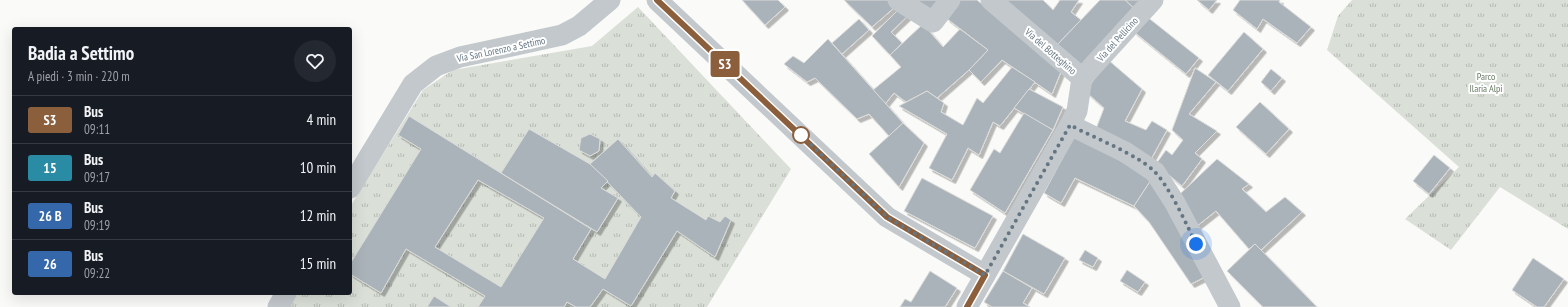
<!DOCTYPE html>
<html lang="it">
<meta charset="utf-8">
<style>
body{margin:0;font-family:"PT Sans Narrow",sans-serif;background:#242831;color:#f1f3f6;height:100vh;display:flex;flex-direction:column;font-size:15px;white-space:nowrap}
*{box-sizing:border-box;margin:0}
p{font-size:13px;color:#9ea1a6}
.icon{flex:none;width:22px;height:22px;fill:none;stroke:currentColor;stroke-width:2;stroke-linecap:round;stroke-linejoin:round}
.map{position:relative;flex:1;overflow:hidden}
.details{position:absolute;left:12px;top:27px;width:340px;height:268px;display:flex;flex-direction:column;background:#171b24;border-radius:4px;box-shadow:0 4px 16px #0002}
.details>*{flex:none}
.badge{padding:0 8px;border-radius:3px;font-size:14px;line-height:26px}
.you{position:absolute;width:20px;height:20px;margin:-10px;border:3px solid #fff;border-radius:50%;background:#1a73e8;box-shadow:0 0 0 6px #1a73e833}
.map>.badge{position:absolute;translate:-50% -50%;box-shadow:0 0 0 2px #fff}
.round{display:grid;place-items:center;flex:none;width:42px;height:42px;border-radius:21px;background:#242831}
.overview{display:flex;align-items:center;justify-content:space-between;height:68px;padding:0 16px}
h1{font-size:19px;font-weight:700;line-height:30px}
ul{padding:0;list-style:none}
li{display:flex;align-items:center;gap:12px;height:48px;padding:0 16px;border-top:1px solid #363941}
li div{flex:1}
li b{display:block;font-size:15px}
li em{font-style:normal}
li .badge{min-width:44px;font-weight:700;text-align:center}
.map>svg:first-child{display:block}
.grass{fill:url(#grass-tufts)}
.building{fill:#aab3b9;stroke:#dcdcda;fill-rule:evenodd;filter:url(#shadow)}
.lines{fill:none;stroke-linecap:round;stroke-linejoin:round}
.street{stroke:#c3c8cc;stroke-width:21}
.line-casing{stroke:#fff;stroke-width:9}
.line{stroke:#8b5e3c;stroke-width:6}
.walk{stroke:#657683;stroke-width:4;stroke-dasharray:0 7.2}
.stop-dot{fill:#fff;stroke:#8b5e3c;stroke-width:2}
.labels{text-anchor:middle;stroke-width:4;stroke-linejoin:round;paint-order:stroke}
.street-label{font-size:10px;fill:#657683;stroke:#fff}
.park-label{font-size:10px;fill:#687a64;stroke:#fff}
</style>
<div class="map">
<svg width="1568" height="307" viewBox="0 0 1568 307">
<defs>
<pattern id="grass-tufts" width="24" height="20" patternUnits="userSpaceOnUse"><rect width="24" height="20" fill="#dadfd7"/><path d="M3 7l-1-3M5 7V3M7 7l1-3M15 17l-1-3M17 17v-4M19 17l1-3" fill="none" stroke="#b4b9b4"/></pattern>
<filter id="shadow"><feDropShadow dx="3.5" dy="3.5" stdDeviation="0" flood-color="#0004"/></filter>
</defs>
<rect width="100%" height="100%" fill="#fafaf8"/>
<g class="grass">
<polygon points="1352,0 1568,0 1568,229 1500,187 1451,250 1405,219 1459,167 1327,50 1338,16"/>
<polygon points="638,7 791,169 707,307 288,307 297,293 350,293 350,207 423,90 453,70 592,46"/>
</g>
<g class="building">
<polygon points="742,0 778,0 785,7 765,25"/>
<polygon points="844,0 888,0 895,7 872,27"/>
<polygon points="910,0 946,0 934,17"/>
<polygon points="958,0 977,0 1062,69 1052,94 1002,60 981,82 969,70 988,50 946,18"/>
<polygon points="1001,0 1043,0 1053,10 1060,0 1079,0 1071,12 1081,20 1057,45"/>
<polygon points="1100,0 1125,0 1135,9 1083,69 1057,45"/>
<polygon points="1125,0 1143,0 1135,9"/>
<polygon points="1197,0 1217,0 1209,10"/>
<polygon points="1240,0 1280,0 1279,2 1311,27 1297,43 1263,19 1257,29 1233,10"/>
<polygon points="902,6 910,14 891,32 902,43 890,55 872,36"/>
<polygon points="1146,16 1199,58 1186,74 1133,31"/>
<polygon points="859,19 869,30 842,54 832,43"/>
<polygon points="923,24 943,47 960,29 988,50 969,70 937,98 927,91 906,102 894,93 885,104 873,90 901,67 890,55"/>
<polygon points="1244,32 1263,49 1228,91 1208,75"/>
<polygon points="828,39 903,123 889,136 869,114 857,119 815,78 807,82 784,64 793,56 804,63"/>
<polygon points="1107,59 1142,89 1125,121 1146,130 1152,121 1167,130 1150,161 1094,134 1104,108 1086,92"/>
<polygon points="1012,67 1035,82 1000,126 993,122 979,155 968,148 952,180 929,168 947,134 899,106 927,91 944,103 941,112 963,125 977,98 983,103"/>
<polygon points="1195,68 1216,82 1189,114 1217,131 1195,153 1202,159 1182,186 1156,164 1166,150 1172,155 1183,140 1172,130"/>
<polygon points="1271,69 1282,78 1271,91 1261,82"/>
<polygon points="1029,89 1063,107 1053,130 1014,108"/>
<polygon points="1260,102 1289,129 1266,154 1236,127"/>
<polygon points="1024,113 1053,130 1005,213 970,190 994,149 1000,153"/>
<path d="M409,116L591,229L573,259L605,279L641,217L590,164L618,139L652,177L655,173L675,191L671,198L706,220L708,216L720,222L725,216L731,220L715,257L677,231L631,306L603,289L590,307H576L567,302L564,307H478L485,296L406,249L381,293L350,274V264L421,149L398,135ZM478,180L544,218L501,287L435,247Z"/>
<polygon points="903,123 924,143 899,187 869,154"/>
<polygon points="529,129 590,164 608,181 601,188 618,198 597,232 501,173"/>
<polygon points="1076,133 1151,180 1134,206 1075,178 1061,203 1044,193"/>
<polygon points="590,134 600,139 599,151 590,156 579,150 581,138"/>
<polygon points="1434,155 1450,168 1429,194 1413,181"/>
<polygon points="1217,159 1249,184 1242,189 1266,212 1285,197 1302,212 1261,250 1255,244 1249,249 1216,211 1197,226 1180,194"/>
<polygon points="922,178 993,216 975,248 904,211"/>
<polygon points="1151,180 1205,277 1191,284 1149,222 1134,206"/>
<polygon points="1023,234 1065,258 1044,294 1003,271"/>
<polygon points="1255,244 1261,250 1317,307 1263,307 1227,271"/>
<polygon points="1085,250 1098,258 1093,267 1079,260"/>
<polygon points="1533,258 1564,279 1544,307 1537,307 1512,290"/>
<polygon points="1127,270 1145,282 1138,292 1120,281"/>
<polygon points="930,271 957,288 945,307 900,307 905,299 911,302"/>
<polygon points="1003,271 1032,288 1023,303 1030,307 992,307 984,302"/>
<polygon points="434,296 451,307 427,307"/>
</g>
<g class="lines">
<g class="street">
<polyline points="657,0 887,217 985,275"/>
<polyline points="898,0 933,22 950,0"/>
<polyline points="991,0 1082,78"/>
<polyline points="1082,78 1153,0"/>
<polyline points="1070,125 1125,152 1155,172 1175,203 1230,307"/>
<polyline points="350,188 413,84 436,66 460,57 562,35 579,26 610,0"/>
<polyline points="278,307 286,293"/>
<polyline points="967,307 1070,125 1077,111 1082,78"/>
</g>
</g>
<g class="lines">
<g class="line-casing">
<polyline id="line" points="657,0 887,217 985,275 967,307"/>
</g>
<use href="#line" class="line"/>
<path class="walk" d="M801,135L887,217L985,275L1070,125C1094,138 1137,154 1155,172C1170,188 1186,223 1196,244"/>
</g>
<circle class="stop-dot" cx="801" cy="135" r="8"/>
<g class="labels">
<g class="street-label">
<text transform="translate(1117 39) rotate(-48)" y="4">Via del Pellicino</text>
<text transform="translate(501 49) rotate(-12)" y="4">Via San Lorenzo a Settimo</text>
<text transform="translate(1051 51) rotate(41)" y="4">Via del Botteghino</text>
</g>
<g class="park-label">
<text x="1486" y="80">Parco<tspan x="1486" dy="12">Ilaria Alpi</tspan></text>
</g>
</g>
</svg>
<div class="you" style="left:1196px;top:244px"></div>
<b class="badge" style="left:725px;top:64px;background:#8b5e3c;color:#fff">S3</b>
<section class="details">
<div class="overview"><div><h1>Badia a Settimo</h1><p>A piedi · 3 min · 220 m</p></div><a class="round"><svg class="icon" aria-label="heart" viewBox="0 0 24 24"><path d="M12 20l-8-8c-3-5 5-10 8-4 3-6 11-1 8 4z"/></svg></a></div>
<ul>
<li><span class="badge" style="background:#8b5e3c;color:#fff">S3</span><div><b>Bus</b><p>09:11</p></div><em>4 min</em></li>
<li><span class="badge" style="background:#2a8ba5;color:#fff">15</span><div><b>Bus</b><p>09:17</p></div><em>10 min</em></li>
<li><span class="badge" style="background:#3567ab;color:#fff">26 B</span><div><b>Bus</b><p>09:19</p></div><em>12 min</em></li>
<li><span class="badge" style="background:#3567ab;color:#fff">26</span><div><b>Bus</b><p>09:22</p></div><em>15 min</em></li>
</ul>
</section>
</div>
